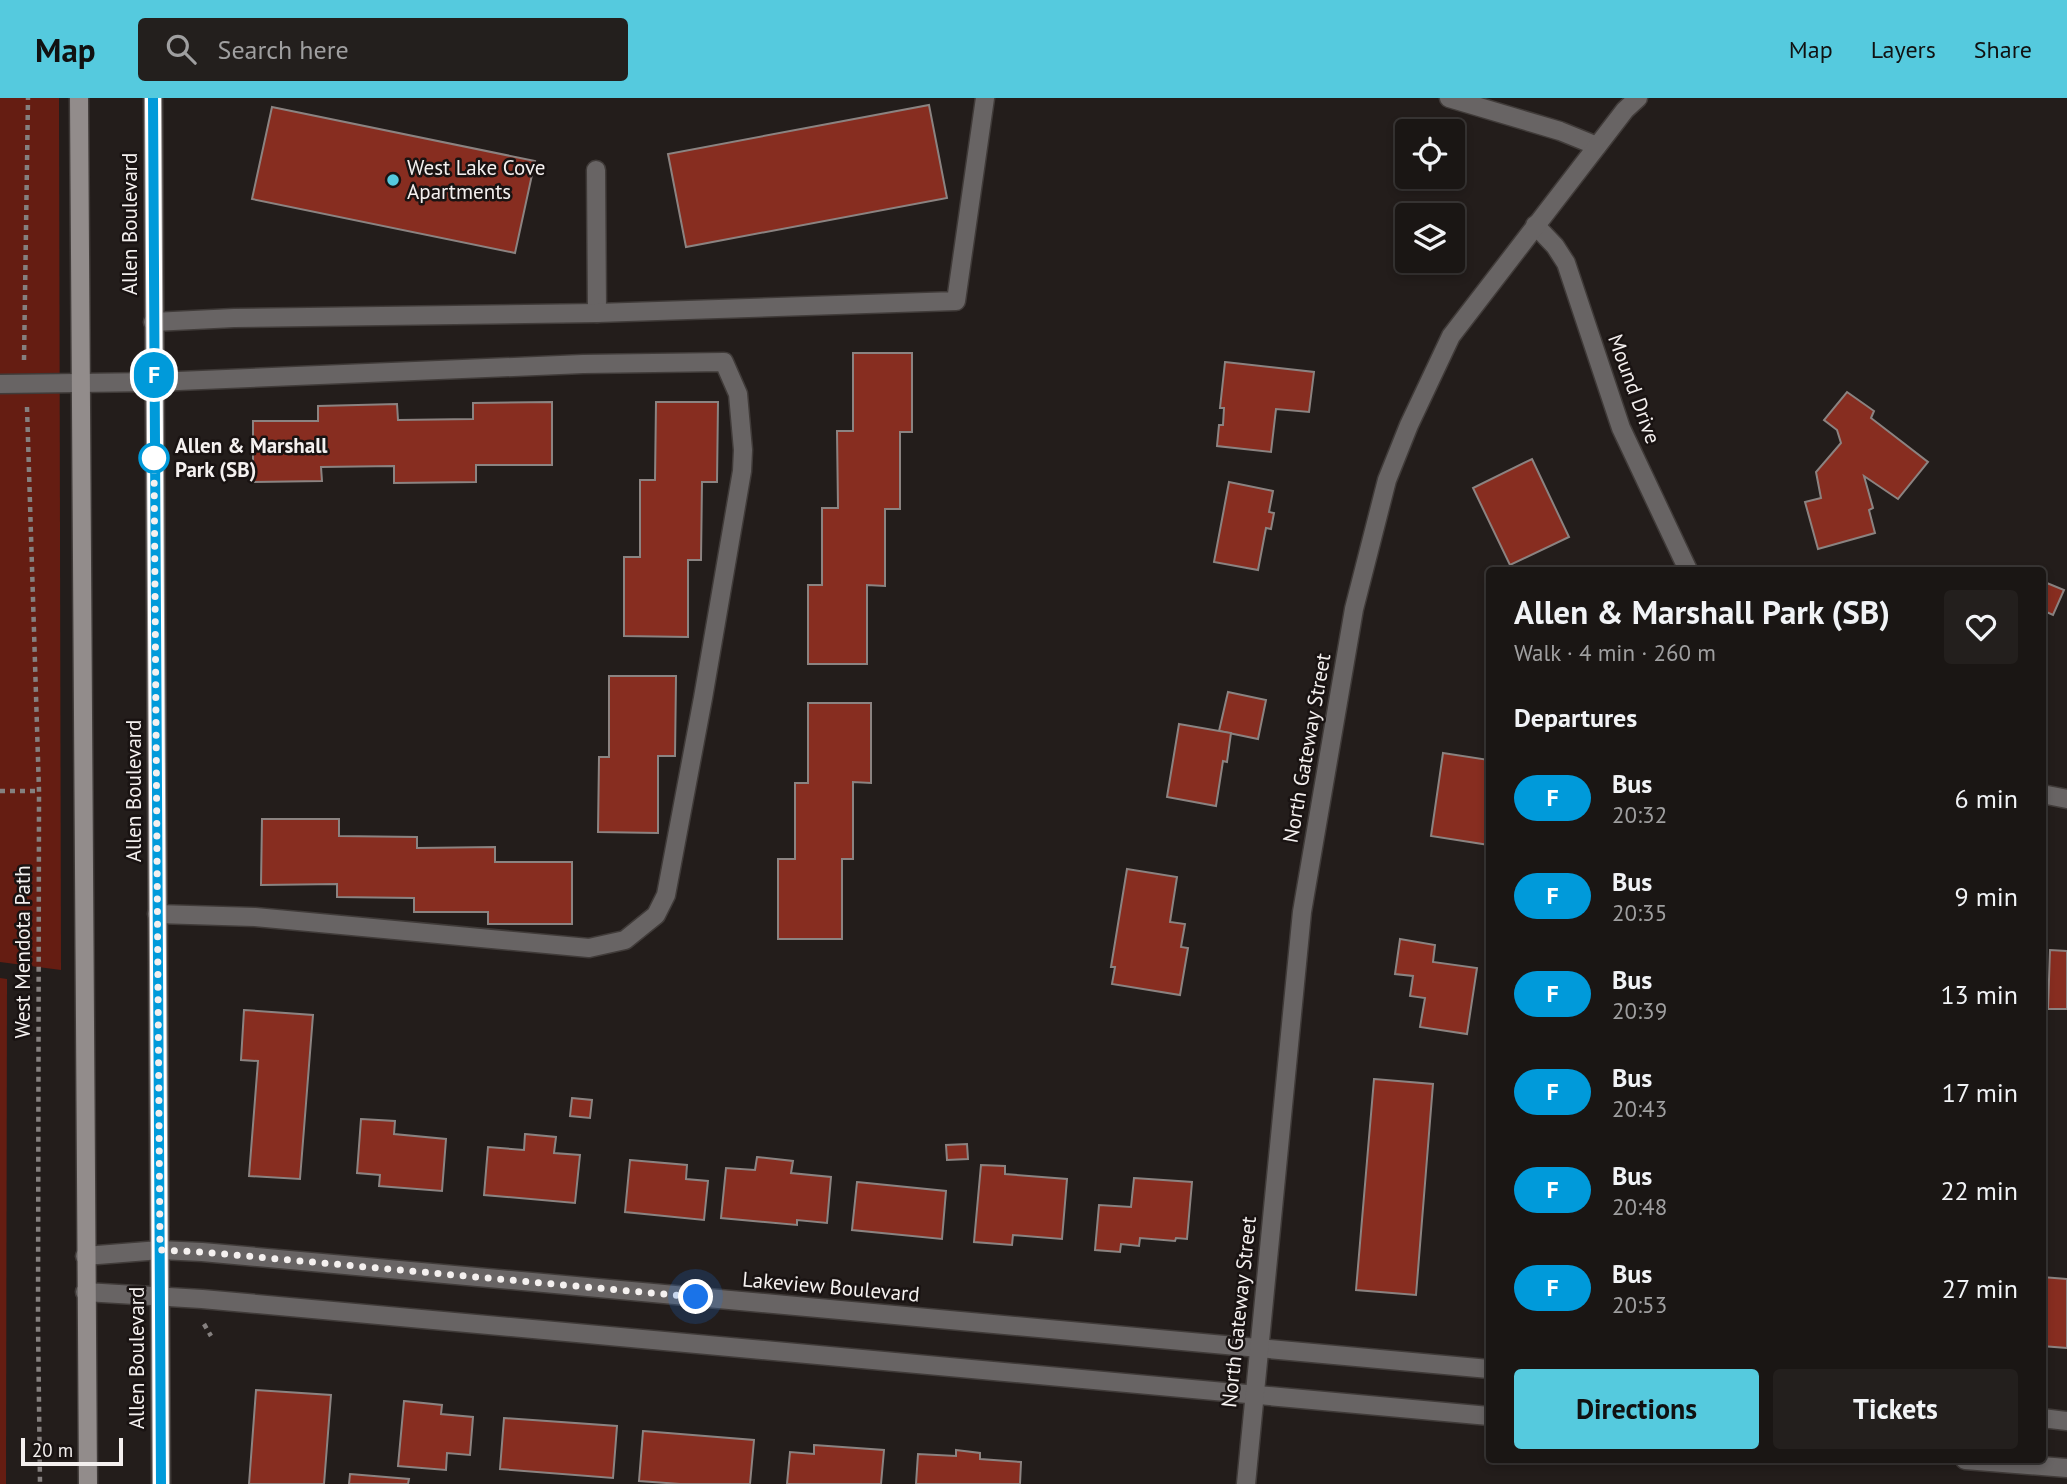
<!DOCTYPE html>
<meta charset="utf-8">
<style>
body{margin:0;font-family:"PT Sans",sans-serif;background:#231f1d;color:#f1f3f6;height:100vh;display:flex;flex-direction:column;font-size:26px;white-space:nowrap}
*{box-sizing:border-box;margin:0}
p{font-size:23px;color:#9f9fa0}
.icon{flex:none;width:38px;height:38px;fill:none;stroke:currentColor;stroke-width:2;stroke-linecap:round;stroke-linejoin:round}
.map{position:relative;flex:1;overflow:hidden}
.panel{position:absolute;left:1486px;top:469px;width:560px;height:896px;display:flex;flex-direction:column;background:#1a1614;border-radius:7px;box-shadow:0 4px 10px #0003,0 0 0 2px #383534}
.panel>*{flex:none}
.badge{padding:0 14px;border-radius:23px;font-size:24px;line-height:46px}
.controls{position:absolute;left:1395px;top:21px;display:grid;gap:14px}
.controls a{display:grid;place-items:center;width:70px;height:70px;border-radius:7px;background:#1a1614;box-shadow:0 4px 10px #0003,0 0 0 2px #383534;font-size:35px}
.scale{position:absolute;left:21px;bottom:18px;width:102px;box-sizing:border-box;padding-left:7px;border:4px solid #f4f0ef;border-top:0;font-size:19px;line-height:24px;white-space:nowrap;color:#f4f0ef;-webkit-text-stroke:5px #191312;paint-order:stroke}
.you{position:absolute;width:35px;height:35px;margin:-18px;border:5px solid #fff;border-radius:50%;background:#1a73e8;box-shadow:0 0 0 10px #1a73e833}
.map>.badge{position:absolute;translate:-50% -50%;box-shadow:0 0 0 4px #fff}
h2{padding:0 28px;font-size:26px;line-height:63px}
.round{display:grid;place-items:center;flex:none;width:74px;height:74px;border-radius:7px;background:#231f1d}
.headline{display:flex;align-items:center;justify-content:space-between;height:119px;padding:0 28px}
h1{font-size:33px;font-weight:700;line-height:52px}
.button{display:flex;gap:14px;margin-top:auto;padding:14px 28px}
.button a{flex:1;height:80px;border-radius:7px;background:#55cade;color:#111;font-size:28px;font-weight:700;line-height:80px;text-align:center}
.button a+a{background:#231f1d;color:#f1f3f6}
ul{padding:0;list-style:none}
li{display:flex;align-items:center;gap:21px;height:98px;padding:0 28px}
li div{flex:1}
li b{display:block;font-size:26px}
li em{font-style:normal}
li .badge{min-width:77px;font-weight:700;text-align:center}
header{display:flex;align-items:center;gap:42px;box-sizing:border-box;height:98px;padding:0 35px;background:#55cade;color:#111}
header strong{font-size:33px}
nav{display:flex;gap:38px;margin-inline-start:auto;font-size:24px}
.search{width:490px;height:63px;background:#231f1d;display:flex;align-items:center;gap:18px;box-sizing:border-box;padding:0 24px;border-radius:7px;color:#9f9fa0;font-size:26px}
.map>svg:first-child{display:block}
.green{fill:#651d12}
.building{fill:#872d20;stroke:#8b8381;stroke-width:2}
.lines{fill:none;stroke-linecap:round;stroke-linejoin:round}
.lane-casing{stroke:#403b39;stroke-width:21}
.street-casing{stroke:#403b39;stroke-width:21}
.secondary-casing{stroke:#403b39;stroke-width:21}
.path{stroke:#85807f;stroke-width:4.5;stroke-dasharray:5 5;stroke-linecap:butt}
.lane{stroke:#686464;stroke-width:18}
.street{stroke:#686464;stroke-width:18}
.secondary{stroke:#928c8b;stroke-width:18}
.line-casing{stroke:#fff;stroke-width:16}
.line{stroke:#009ada;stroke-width:10}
.walk{stroke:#f4f0ef;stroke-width:7;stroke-dasharray:0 12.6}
.poi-dot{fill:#55cade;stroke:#191312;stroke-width:2.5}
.stop-dot{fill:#fff;stroke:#009ada;stroke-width:3.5}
.labels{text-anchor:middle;stroke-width:5;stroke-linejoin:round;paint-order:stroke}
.poi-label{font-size:21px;fill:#f4f0ef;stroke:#191312;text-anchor:start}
.street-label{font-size:21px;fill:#f4f0ef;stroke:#191312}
.stop-label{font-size:21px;font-weight:bold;fill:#f4f0ef;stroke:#191312;text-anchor:start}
</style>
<header>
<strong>Map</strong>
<div class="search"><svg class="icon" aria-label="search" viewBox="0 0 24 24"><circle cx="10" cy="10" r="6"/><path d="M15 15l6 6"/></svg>Search here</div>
<nav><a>Map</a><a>Layers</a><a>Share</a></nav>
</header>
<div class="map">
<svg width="2067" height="1386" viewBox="0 0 2067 1386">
<rect width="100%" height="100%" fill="#231d1b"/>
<g class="green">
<polygon points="0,0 59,0 61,872 0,864"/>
<polygon points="0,880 7,881 6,1386 0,1386"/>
</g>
<g class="building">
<polygon points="929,7 947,100 686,149 668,56"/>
<polygon points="272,9 535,63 515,155 252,101"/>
<polygon points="853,255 912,255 912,334 900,334 900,411 885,411 885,488 867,487 867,566 808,566 808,487 822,487 822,410 838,410 837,333 853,333"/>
<polygon points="1225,264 1314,274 1309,314 1276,311 1271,354 1217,348 1219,327 1223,327 1224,310 1220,310"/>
<polygon points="1847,294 1874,313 1871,320 1928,364 1898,401 1864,378 1873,410 1869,412 1875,435 1818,451 1805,404 1821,400 1816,374 1841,345 1837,332 1824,322"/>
<polygon points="552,304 552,367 476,367 476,384 394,385 394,368 321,369 322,383 253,384 253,323 318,323 318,308 397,306 398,322 473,321 473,305"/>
<polygon points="656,304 718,304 717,384 702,384 701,462 688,462 688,539 624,538 624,459 640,459 640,382 655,382"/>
<polygon points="1532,361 1569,439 1510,467 1473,390"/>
<polygon points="1229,384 1273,393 1269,414 1274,415 1271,431 1266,430 1258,472 1214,464"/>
<polygon points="2042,483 2064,492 2053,517 2042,512"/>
<polygon points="609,578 676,578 675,658 658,658 658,735 598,734 599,659 609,659"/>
<polygon points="1228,594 1266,602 1258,641 1219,633"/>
<polygon points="808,605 871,605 871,685 853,684 853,761 842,761 842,841 778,841 778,761 795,761 795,685 808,685"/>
<polygon points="1179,626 1231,635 1227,664 1223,663 1216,708 1167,699"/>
<polygon points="1443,655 1489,662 1489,747 1431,738"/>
<polygon points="262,721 339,721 339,738 417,739 417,750 495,749 495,764 572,764 572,826 488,826 488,814 414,814 414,800 337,799 337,786 261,787"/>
<polygon points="1127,771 1177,779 1170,824 1185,826 1181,849 1188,850 1180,897 1112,886 1115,869 1111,869"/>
<polygon points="1400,841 1435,847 1433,864 1477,870 1467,936 1420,929 1425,900 1410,898 1413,878 1395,876"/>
<polygon points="2050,852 2067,853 2067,911 2048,911"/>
<polygon points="244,912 313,917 300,1081 249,1078 258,963 241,962"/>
<polygon points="1374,981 1433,986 1416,1197 1356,1192"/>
<polygon points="572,1000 592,1002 590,1020 570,1018"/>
<polygon points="361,1021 395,1023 394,1036 446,1041 442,1093 379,1088 380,1077 357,1075"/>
<polygon points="525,1036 556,1039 554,1055 580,1057 575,1105 484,1097 488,1049 524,1052"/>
<polygon points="967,1046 968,1061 947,1062 946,1047"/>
<polygon points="757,1059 793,1063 791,1075 831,1079 827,1125 797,1122 797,1127 721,1120 726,1070 755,1072"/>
<polygon points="630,1062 687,1067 686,1081 708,1083 704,1122 625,1114"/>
<polygon points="981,1067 1005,1068 1005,1076 1067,1081 1062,1141 1013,1137 1012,1147 974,1144"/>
<polygon points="1134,1080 1192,1084 1187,1141 1176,1140 1175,1143 1140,1140 1139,1148 1121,1146 1120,1154 1095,1152 1099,1107 1131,1109"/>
<polygon points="857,1084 946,1093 942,1141 852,1132"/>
<polygon points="2042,1179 2067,1181 2067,1250 2042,1248"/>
<polygon points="256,1292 331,1297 324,1386 249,1386"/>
<polygon points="404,1303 442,1307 441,1316 473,1319 470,1357 447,1355 446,1372 398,1368"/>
<polygon points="504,1320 617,1328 613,1380 500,1371"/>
<polygon points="643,1333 754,1342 750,1386 680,1386 639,1383"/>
<polygon points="814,1347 884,1352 881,1386 787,1386 790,1354 814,1356"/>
<polygon points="956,1352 980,1355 980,1361 1021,1364 1020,1386 916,1386 918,1356 956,1358"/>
<polygon points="350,1376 409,1381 408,1386 349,1386"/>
</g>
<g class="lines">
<g class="lane-casing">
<g id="lane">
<polyline points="596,72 597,215"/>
<polyline points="153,224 234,220 597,215 956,203 985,0"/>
<polyline points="0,286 154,284 583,266 724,264 738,296 743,352 742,373 703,600 666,797 656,817 625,842 589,850 255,819 157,816"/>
</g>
</g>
<g class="street-casing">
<g id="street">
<polyline points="1449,0 1560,33 1597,48"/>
<polyline points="1535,127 1555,148 1566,165 1621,330 1688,472"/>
<polyline points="2042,696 2067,701"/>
<polyline points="85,1158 160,1152 202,1154 1489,1271"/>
<polyline points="85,1194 202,1201 1489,1318"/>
<polyline points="2042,1320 2067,1323"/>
<polyline points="1965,1362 2067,1370"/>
<polyline points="1246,1386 1302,814 1354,511 1387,382 1409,327 1451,238 1625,12 1638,0"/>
</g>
</g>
<g class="secondary-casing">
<g id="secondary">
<polyline points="79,0 88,1386"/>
<polyline points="153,0 161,1386"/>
</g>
</g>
<g class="path">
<polyline points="24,262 28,0"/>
<polyline points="27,309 39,693 38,1226 40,1386"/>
<polyline points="0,693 39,693"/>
<polyline points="204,1226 211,1238"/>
</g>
<use href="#lane" class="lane"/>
<use href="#street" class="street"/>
<use href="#secondary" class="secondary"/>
</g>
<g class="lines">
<g class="line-casing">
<polyline id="line" points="153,0 161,1386"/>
</g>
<use href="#line" class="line"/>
<polyline class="walk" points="154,360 160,1152 202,1154 696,1199"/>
</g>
<circle class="poi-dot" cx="393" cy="82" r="7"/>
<circle class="stop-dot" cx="154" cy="360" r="14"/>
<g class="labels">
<g class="poi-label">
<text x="407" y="77">West Lake Cove<tspan x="407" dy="24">Apartments</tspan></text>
</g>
<g class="street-label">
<text transform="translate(130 126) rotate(-90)" y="7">Allen Boulevard</text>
<text transform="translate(1634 291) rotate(70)" y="7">Mound Drive</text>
<text transform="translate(1307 650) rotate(-80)" y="7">North Gateway Street</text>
<text transform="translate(134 693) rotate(-90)" y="7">Allen Boulevard</text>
<text transform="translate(23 854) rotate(-90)" y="7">West Mendota Path</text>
<text transform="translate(831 1189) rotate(5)" y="7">Lakeview Boulevard</text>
<text transform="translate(1239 1214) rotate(-84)" y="7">North Gateway Street</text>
<text transform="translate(137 1260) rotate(-90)" y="7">Allen Boulevard</text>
</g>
<g class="stop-label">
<text x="175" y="355">Allen &amp; Marshall<tspan x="175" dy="24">Park (SB)</tspan></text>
</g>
</g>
</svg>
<div class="controls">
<a><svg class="icon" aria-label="locate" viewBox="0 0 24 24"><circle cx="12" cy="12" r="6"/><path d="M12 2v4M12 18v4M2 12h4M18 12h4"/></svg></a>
<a><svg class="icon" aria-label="layers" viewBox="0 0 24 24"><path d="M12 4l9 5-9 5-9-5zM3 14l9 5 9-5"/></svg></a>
</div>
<div class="scale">20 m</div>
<div class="you" style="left:696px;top:1199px"></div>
<b class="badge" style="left:154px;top:277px;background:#009ada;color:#fff">F</b>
<section class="panel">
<div class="headline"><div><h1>Allen &amp; Marshall Park (SB)</h1><p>Walk · 4 min · 260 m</p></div><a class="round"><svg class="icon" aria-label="heart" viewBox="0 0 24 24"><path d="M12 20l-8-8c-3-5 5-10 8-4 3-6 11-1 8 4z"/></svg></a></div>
<h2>Departures</h2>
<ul>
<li><span class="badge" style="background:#009ada;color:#fff">F</span><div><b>Bus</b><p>20:32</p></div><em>6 min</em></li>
<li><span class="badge" style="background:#009ada;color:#fff">F</span><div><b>Bus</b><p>20:35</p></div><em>9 min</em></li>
<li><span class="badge" style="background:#009ada;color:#fff">F</span><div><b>Bus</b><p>20:39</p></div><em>13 min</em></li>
<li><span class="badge" style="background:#009ada;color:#fff">F</span><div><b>Bus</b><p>20:43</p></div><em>17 min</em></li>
<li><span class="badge" style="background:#009ada;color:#fff">F</span><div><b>Bus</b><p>20:48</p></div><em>22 min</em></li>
<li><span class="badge" style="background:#009ada;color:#fff">F</span><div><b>Bus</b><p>20:53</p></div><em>27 min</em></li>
</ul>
<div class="button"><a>Directions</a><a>Tickets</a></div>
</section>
</div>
